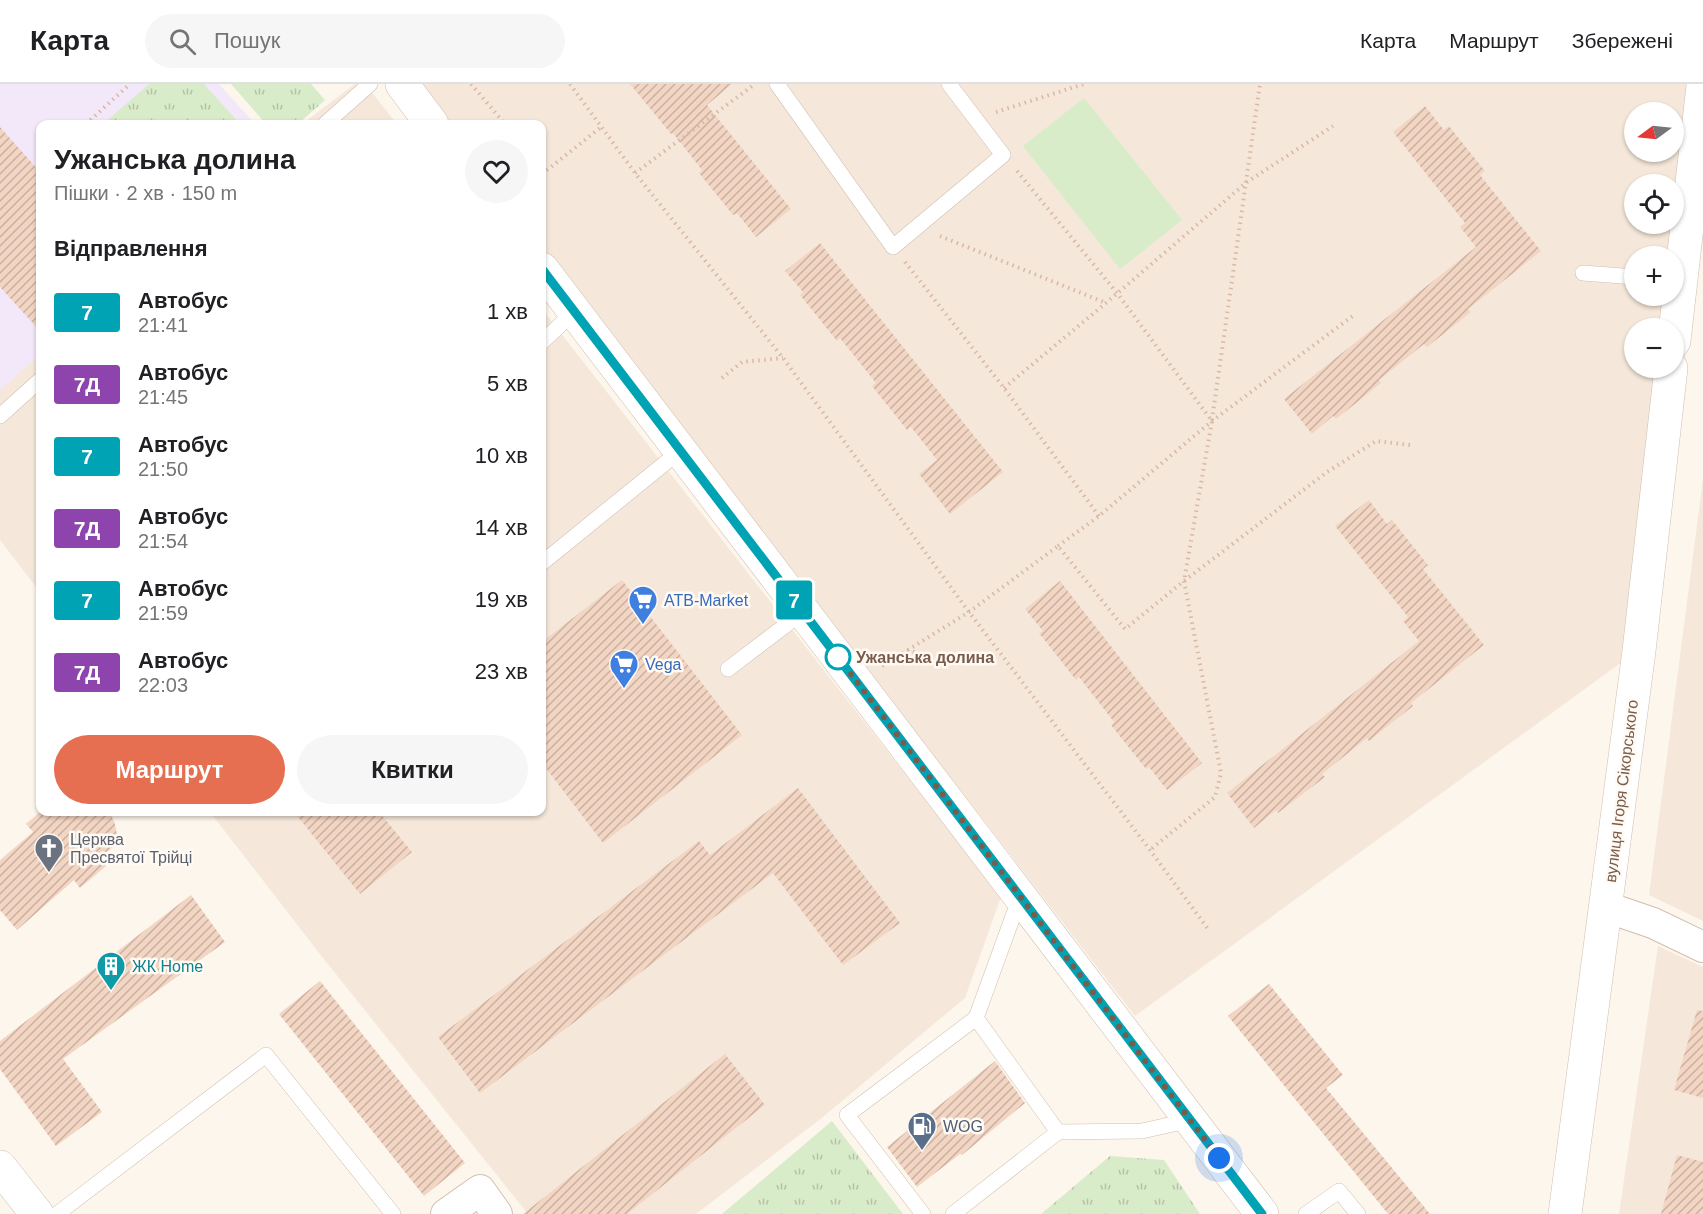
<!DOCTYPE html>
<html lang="uk">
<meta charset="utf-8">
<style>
body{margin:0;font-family:Arial,sans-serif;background:#f6f6f6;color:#202124;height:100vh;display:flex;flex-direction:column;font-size:22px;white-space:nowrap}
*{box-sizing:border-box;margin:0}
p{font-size:20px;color:#757577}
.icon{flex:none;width:33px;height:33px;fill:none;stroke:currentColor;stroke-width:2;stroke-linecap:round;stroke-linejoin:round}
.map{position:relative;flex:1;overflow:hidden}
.panel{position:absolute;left:36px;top:36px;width:510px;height:696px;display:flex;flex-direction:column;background:#fff;border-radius:12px;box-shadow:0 2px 4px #0004}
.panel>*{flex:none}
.badge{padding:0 12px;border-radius:4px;font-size:21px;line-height:39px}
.needle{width:39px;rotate:255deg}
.tools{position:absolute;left:1624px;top:18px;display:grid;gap:12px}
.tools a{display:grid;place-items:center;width:60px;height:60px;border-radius:50%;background:#fff;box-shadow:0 2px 4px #0004;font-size:30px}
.you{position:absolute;width:30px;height:30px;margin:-15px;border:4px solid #fff;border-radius:50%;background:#1a73e8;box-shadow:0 0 0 9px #1a73e833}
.map>.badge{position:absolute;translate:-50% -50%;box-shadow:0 0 0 3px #fff}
h2{padding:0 18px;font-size:22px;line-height:54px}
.round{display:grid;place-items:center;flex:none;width:63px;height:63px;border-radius:32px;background:#f6f6f6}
.head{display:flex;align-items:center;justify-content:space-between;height:102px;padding:0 18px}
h1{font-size:28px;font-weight:800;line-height:45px}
.button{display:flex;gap:12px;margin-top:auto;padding:12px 18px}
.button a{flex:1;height:69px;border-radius:36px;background:#e76f51;color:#fff;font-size:24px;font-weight:800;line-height:69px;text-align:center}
.button a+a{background:#f6f6f6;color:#202124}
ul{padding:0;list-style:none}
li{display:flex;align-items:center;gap:18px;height:72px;padding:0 18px}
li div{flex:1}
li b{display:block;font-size:22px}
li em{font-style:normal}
li .badge{min-width:66px;font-weight:700;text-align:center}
header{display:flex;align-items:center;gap:36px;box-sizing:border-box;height:84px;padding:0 30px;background:#fff;border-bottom:2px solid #e0e0e0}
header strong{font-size:28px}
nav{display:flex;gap:33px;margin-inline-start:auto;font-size:21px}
.search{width:420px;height:54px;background:#f6f6f6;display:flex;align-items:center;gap:15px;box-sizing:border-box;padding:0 21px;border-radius:33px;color:#757577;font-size:22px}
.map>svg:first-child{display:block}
.residential{fill:#f5e8da;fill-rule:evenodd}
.education{fill:#f3e8fa}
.grass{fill:url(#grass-tufts)}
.pitch{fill:#d8ecc9}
.building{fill:url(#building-hatch)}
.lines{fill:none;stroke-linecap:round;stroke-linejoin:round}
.service-casing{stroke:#d1beb0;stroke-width:16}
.minor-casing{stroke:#d1beb0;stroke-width:32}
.tertiary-casing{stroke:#d1beb0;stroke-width:34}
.path{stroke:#d9b8a5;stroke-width:4;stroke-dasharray:1.5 4.5;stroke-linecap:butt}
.service{stroke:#fff;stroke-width:15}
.minor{stroke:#fff;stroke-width:30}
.tertiary{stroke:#fff;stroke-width:33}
.line-casing{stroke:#fff;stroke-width:14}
.line{stroke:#00a3b4;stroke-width:9}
.walk{stroke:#7a5c4d;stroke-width:6;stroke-dasharray:0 10.8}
.stop-dot{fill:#fff;stroke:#00a3b4;stroke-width:3}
.labels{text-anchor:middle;stroke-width:5;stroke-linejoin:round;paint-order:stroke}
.shop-label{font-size:16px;fill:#366cbe;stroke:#fffaf3;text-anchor:start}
.stop-label{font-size:16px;font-weight:bold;fill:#7a5c4d;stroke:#fffaf3;text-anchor:start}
.street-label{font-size:16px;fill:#7a5c4d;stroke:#fffaf3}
.worship-label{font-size:16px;fill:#5b616d;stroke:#fffaf3;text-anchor:start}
.culture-label{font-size:16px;fill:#0d838f;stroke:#fffaf3;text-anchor:start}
.service-label{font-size:16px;fill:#4e5e75;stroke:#fffaf3;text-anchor:start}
</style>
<header>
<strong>Карта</strong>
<div class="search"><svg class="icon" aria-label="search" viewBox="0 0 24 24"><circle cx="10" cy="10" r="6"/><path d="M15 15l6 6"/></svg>Пошук</div>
<nav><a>Карта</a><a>Маршрут</a><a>Збережені</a></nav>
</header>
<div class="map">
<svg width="1703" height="1130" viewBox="0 0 1703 1130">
<defs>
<pattern id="grass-tufts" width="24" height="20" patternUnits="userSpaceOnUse" patternTransform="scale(1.5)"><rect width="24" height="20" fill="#d8ecc9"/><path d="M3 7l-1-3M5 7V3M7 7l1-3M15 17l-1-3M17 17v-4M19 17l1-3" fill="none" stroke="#b4c2a5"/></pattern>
<pattern id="building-hatch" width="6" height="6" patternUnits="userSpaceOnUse" patternTransform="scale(1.5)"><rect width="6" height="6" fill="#f3d5c3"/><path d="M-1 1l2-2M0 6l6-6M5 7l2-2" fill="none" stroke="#cab0a1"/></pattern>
</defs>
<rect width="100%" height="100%" fill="#fdf6ec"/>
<g class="residential">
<polygon points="355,0 365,0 397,40 302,40"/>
<path d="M415,0H1692L1672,172H1635V212H1668L1664,244H1635V284H1659L1626,575L1135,932L542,164V40H446ZM1635,28H1674V68H1635ZM1635,100H1674V140H1635Z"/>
<polygon points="542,225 1001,813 965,914 823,1033 696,1130 528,1130 323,874 210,728 542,728"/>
<polygon points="40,270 40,508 0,456 0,306"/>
<polygon points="1703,395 1703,837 1649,811"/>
<polygon points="1658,862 1703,883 1703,1130 1619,1130"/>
</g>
<polygon class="education" points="0,0 219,0 255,40 40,40 40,270 0,306"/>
<g class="grass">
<polygon points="149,0 204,0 240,40 103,40"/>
<polygon points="231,0 311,0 325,16 298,40 266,40"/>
<polygon points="832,1037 903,1130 721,1130 722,1130"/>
<polygon points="1110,1072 1164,1076 1200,1130 1041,1130"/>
</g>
<polygon class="pitch" points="1084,14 1182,136 1120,185 1023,62"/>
<g class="building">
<polygon points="630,0 732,0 707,21 791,125 756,153 737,129 733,131 699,89 702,86 673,49 671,50"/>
<polygon points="1425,22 1444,46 1449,42 1485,87 1480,91 1541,167 1468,225 1471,228 1427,263 1424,260 1379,296 1381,299 1336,335 1333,332 1312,350 1284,315 1476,163 1460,143 1465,139 1393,48"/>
<polygon points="0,43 40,88 40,247 0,203"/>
<polygon points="820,159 1003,388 950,430 919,390 937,376 911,343 907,346 872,302 876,299 840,254 837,257 800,211 803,208 785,187"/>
<polygon points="1369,416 1387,440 1392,436 1428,481 1423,485 1484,561 1411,619 1413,622 1369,657 1367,654 1322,690 1325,693 1278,729 1276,726 1254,744 1227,709 1419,557 1403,537 1408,533 1335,442"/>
<polygon points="622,496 742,651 603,759 542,679 542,558"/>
<polygon points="1060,497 1202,679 1167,706 1149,683 1146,685 1111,641 1114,638 1079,593 1076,596 1039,549 1043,547 1025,525"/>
<polygon points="798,704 900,839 843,881 773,789 480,1009 438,953 699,757 710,771"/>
<polygon points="40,728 110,728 115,740 117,751 115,761 100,774 106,782 80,804 74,796 17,846 0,826 0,776 33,748 26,740"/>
<polygon points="294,728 379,728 412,768 360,810"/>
<polygon points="191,811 225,858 63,975 102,1028 56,1062 0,985 0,957"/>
<polygon points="320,897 465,1079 424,1112 279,930"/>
<polygon points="1269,900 1343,991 1326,1004 1430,1130 1388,1130 1228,932"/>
<polygon points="1697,926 1703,927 1703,1014 1674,1006"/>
<polygon points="725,970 765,1021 627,1130 523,1130"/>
<polygon points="995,977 1025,1019 962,1071 960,1070 917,1103 887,1063"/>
<polygon points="1677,1071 1703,1078 1703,1130 1661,1130"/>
</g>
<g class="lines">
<g class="service-casing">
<g id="service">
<polyline points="777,0 893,163 1003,71 949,0"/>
<polyline points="325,40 370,0"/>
<polyline points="1583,189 1635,193"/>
<polyline points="542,258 574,228"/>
<polyline points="0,332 40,296"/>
<polyline points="542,479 680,367"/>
<polyline points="728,585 803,528"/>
<polyline points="1020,813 976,934 1058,1048 1142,1047 1191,1036"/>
<polyline points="57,1130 266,971 393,1130"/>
<polyline points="923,1130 847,1031 976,934"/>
<polyline points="953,1130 1058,1048"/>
<polyline points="1306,1130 1339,1107 1358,1130"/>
</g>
</g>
<g class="minor-casing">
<g id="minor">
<polyline points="1606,823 1653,839 1703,863"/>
<polyline points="446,1130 480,1106 497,1130"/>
</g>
</g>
<g class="tertiary-casing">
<g id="tertiary">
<polyline points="402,0 432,40"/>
<polyline points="542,185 1262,1130"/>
<polyline points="1674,257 1703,2"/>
<polyline points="0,1083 37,1130"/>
<polyline points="1565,1130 1639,567 1671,284"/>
</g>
</g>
<g class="path">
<polyline points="471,0 505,40"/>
<polyline points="570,0 635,89 783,274 969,528 1150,766 1208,845"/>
<polyline points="996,28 1084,0"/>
<polyline points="86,40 130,0"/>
<polyline points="1017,87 1117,209 1212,337 1184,497 1327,388 1376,357 1410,361"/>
<polyline points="635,89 755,0"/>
<polyline points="542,90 600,44"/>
<polyline points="940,152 1106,219"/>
<polyline points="905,178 1004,304 1099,432"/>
<polyline points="722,294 742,278 783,274"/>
<polyline points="1004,304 1106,219 1247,98 1333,42"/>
<polyline points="1212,336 1260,0"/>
<polyline points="1058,462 1099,432 1212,337 1354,231"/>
<polyline points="907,566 930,573"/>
<polyline points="882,582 969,528 1058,462 1125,545 1184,497 1221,689 1215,713 1150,766"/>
</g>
<use href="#service" class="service"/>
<use href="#minor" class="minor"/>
<use href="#tertiary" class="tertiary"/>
</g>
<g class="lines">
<g class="line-casing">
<polyline id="line" points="542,185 1262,1130"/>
</g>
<use href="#line" class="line"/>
<polyline class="walk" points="838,573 1219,1074"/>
</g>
<defs>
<g id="supermarket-pin" transform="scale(1.5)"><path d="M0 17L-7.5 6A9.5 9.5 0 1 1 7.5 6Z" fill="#3f7fe0" stroke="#fffaf3"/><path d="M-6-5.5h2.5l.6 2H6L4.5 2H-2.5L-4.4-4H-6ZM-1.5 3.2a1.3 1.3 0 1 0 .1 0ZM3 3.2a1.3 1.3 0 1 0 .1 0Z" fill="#fff"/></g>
<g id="church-pin" transform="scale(1.5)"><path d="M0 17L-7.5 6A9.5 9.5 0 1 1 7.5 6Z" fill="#6b7280" stroke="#fffaf3"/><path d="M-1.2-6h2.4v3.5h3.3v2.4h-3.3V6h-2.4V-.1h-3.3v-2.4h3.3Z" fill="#fff"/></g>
<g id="building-pin" transform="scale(1.5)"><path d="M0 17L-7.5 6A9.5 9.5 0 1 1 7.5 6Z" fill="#0f9aa8" stroke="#fffaf3"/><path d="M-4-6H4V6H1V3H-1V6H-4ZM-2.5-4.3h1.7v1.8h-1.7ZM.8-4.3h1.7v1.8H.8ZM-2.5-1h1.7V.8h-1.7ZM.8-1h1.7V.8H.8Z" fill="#fff"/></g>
<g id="fuel-pin" transform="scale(1.5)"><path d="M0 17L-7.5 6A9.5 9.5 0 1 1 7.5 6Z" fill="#5c6f8a" stroke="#fffaf3"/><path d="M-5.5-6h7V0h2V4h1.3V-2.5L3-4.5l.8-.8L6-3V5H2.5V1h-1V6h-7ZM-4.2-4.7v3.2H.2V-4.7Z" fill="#fff"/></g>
</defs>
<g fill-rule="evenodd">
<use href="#supermarket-pin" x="643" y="516"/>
<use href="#supermarket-pin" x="624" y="580"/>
<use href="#church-pin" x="49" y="764"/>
<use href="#building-pin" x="111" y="882"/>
<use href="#fuel-pin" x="922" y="1042"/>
</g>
<circle class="stop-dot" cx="838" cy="573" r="12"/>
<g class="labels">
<g class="shop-label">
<text x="664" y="522">ATB-Market</text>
<text x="645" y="586">Vega</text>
</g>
<g class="stop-label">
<text x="856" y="579">Ужанська долина</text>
</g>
<g class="street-label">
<text transform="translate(1621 707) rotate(-83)" y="6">вулиця Ігоря Сікорського</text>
</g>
<g class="worship-label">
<text x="70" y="761">Церква<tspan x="70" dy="18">Пресвятої Трійці</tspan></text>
</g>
<g class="culture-label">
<text x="132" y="888">ЖК Home</text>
</g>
<g class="service-label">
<text x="943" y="1048">WOG</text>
</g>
</g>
</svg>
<div class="tools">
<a><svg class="needle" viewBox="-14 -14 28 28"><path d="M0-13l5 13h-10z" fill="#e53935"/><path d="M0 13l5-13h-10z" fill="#757577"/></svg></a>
<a><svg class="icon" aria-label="locate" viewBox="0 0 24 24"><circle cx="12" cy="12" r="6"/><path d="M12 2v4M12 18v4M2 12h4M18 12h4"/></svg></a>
<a>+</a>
<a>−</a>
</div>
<div class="you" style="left:1219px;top:1074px"></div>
<b class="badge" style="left:794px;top:516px;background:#00a3b4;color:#fff">7</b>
<section class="panel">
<div class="head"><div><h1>Ужанська долина</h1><p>Пішки · 2 хв · 150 m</p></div><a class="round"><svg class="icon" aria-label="heart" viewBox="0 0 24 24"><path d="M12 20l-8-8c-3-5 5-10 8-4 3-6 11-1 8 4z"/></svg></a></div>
<h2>Відправлення</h2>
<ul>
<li><span class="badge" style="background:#00a3b4;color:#fff">7</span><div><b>Автобус</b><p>21:41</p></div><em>1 хв</em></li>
<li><span class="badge" style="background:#8e44ad;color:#fff">7Д</span><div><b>Автобус</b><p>21:45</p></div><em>5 хв</em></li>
<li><span class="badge" style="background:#00a3b4;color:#fff">7</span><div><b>Автобус</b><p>21:50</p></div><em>10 хв</em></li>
<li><span class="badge" style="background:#8e44ad;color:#fff">7Д</span><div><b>Автобус</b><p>21:54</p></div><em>14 хв</em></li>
<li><span class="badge" style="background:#00a3b4;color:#fff">7</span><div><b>Автобус</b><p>21:59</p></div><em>19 хв</em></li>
<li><span class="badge" style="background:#8e44ad;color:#fff">7Д</span><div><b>Автобус</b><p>22:03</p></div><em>23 хв</em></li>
</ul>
<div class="button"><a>Маршрут</a><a>Квитки</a></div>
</section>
</div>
